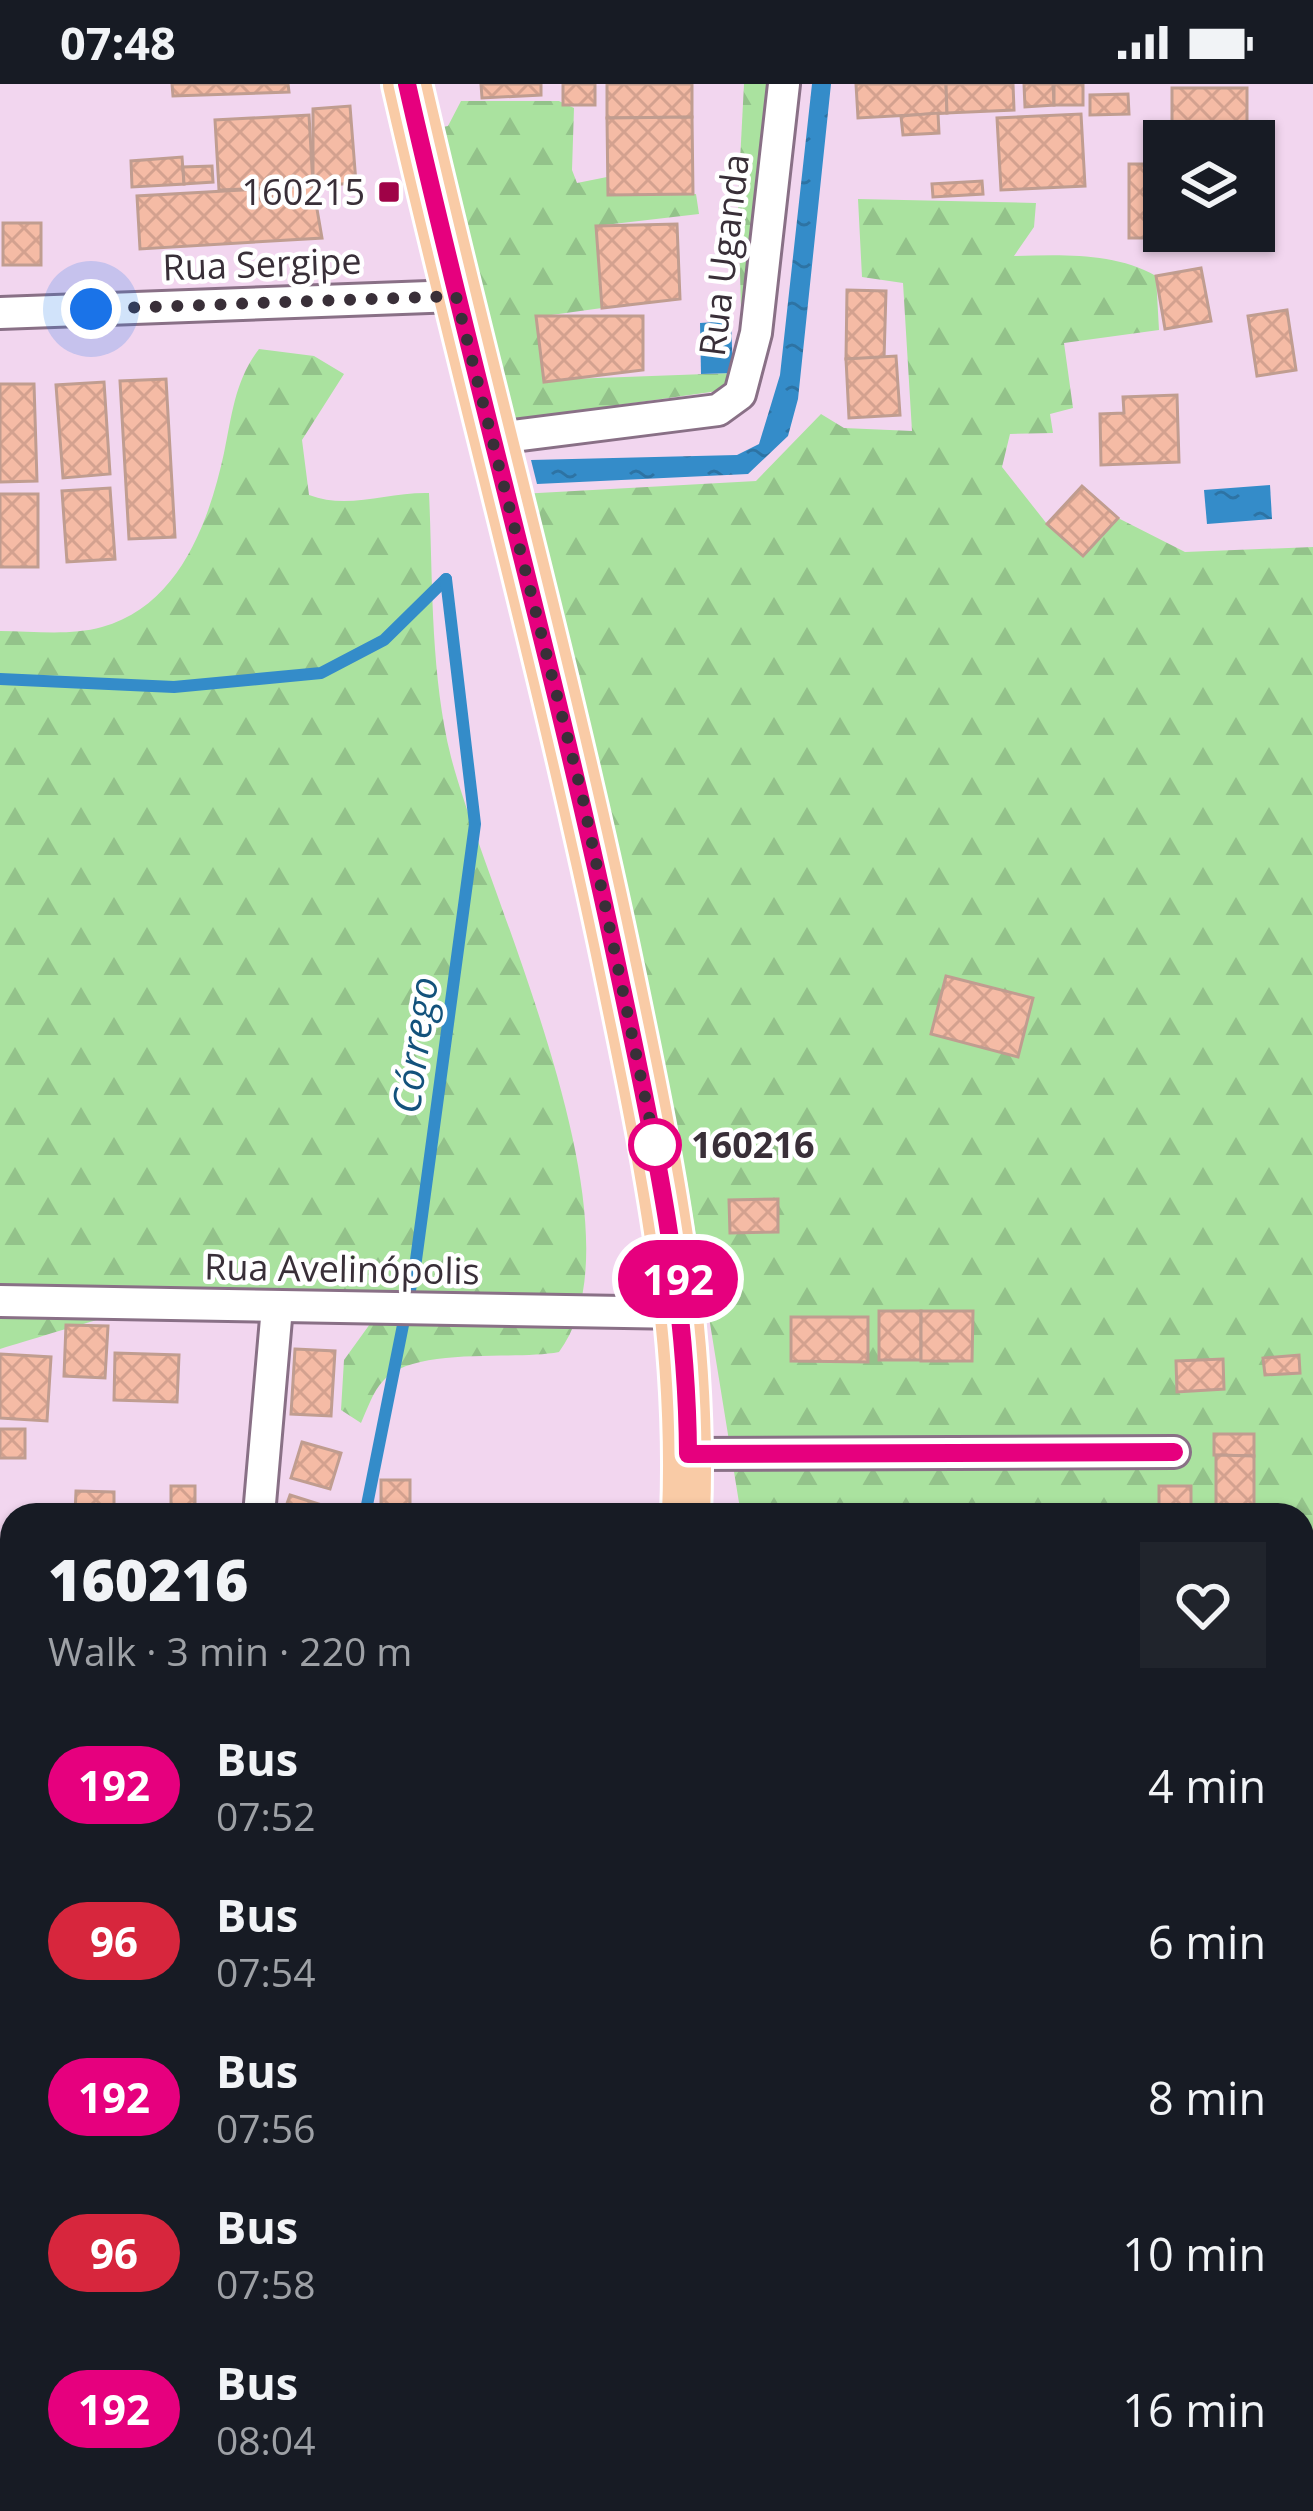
<!DOCTYPE html>
<meta charset="utf-8">
<style>
body{margin:0;font-family:"Open Sans",sans-serif;background:#20242c;color:#f1f3f6;height:100vh;display:flex;flex-direction:column;font-size:45px;white-space:nowrap}
*{box-sizing:border-box;margin:0}
p{font-size:39px;color:#9ea1a6}
.icon{flex:none;width:66px;height:66px;fill:none;stroke:currentColor;stroke-width:2;stroke-linecap:round;stroke-linejoin:round}
.map{position:relative;flex:1;overflow:hidden}
.panel{position:absolute;left:0px;top:1419px;width:1314px;height:1008px;display:flex;flex-direction:column;background:#171b24;border-radius:36px 36px 0 0;box-shadow:0 3px 9px #0004}
.panel>*{flex:none}
.badge{padding:0 24px;border-radius:39px;font-size:42px;line-height:78px}
.buttons{position:absolute;left:1143px;top:36px;display:grid;gap:24px}
.buttons a{display:grid;place-items:center;width:132px;height:132px;border-radius:0px;background:#171b24;box-shadow:0 3px 9px #0004;font-size:60px}
.you{position:absolute;width:60px;height:60px;margin:-30px;border:9px solid #fff;border-radius:50%;background:#1a73e8;box-shadow:0 0 0 18px #1a73e833}
.map>.badge{position:absolute;translate:-50% -50%;box-shadow:0 0 0 6px #fff}
.round{display:grid;place-items:center;flex:none;width:126px;height:126px;border-radius:0px;background:#20242c}
.head{display:flex;align-items:center;justify-content:space-between;height:204px;padding:0 48px}
h1{font-size:57px;font-weight:800;line-height:90px}
ul{padding:0;list-style:none}
li{display:flex;align-items:center;gap:36px;height:156px;padding:0 48px}
li div{flex:1}
li b{display:block;font-size:45px}
li em{font-style:normal}
li .badge{min-width:132px;font-weight:700;text-align:center}
.status{display:flex;justify-content:space-between;align-items:center;height:84px;padding:0 60px;background:#171b24;direction:ltr}
.status svg{height:33px;fill:currentColor}
.map>svg:first-child{display:block}
.forest{fill:url(#forest-firs)}
.water{fill:url(#water-ripples)}
.lines{fill:none;stroke-linecap:round;stroke-linejoin:round}
.stream{stroke:#348cc9;stroke-width:12}
.building{fill:url(#building-cross-hatch);stroke:#c09d90;stroke-width:3}
.minor-casing{stroke:#897086;stroke-width:36}
.primary-casing{stroke:#fff;stroke-width:54}
.path{stroke:#a18d9f;stroke-width:8;stroke-dasharray:12 6;stroke-linecap:butt}
.minor{stroke:#fff;stroke-width:30}
.primary{stroke:#f9cba6;stroke-width:48}
.line-casing{stroke:#fff;stroke-width:27}
.line{stroke:#e6007e;stroke-width:18}
.walk{stroke:#392f38;stroke-width:12;stroke-dasharray:0 21.6}
.poi-dot{fill:#9f0247;stroke:#fff;stroke-width:4.5}
.stop-dot{fill:#fff;stroke:#e6007e;stroke-width:6}
.labels{text-anchor:middle;stroke-width:9;stroke-linejoin:round;paint-order:stroke}
.poi-label{font-size:36px;fill:#392f38;stroke:#fff;text-anchor:end}
.street-label{font-size:36px;fill:#392f38;stroke:#fff}
.stop-label{font-size:36px;font-weight:bold;fill:#392f38;stroke:#fff;text-anchor:start}
.water-label{font-size:39px;font-style:italic;fill:#13527c;stroke:#fff}
</style>
<div class="status"><b>07:48</b><svg viewBox="0 0 49 12"><path d="M0 12V9h3v3zM5 12V6h3v6zM10 12V3h3v9zM15 12V0h3v12zM26 1h20v11H26zM47 4h2v5h-2z"/></svg></div>
<div class="map">
<svg width="1313" height="2427" viewBox="0 0 1313 2427">
<defs>
<pattern id="forest-firs" width="22" height="20" patternUnits="userSpaceOnUse" patternTransform="scale(3)"><rect width="22" height="20" fill="#aae29f"/><path d="M5 1l3.5 6h-7zM16 11l3.5 6h-7z" fill="#93c28a"/></pattern>
<pattern id="water-ripples" width="26" height="14" patternUnits="userSpaceOnUse" patternTransform="scale(3)"><rect width="26" height="14" fill="#348cc9"/><path d="M2 4q2-2 4 0t4 0M15 11q2-2 4 0t4 0" fill="none" stroke="#2d73a4"/></pattern>
<pattern id="building-cross-hatch" width="8" height="8" patternUnits="userSpaceOnUse" patternTransform="scale(3)"><rect width="8" height="8" fill="#f5bba5"/><path d="M0 0l8 8M0 8l8-8" fill="none" stroke="#d3a18f"/></pattern>
</defs>
<rect width="100%" height="100%" fill="#f2d6ef"/>
<g class="forest">
<polygon points="744,0 775,0 742,262 738,116"/>
<polygon points="461,17 559,17 574,24 572,86 577,99 607,93 608,109 696,110 699,130 596,142 602,224 537,233 543,296 733,289 725,306 506,337 432,45 448,42"/>
<path d="M858,115L1036,119L1034,143L1014,172C1061,171 1114,168 1156,192L1159,246L1064,259L1073,324L1050,330L1053,349L1010,350L1002,383L1047,440L1083,472L1118,434L1185,468L1313,463V1522H1302V1431H741L687,1097L520,410L756,397L821,330L844,344L912,347L903,199L862,193Z"/>
<path d="M259,265L314,272L344,290L302,356L309,411C348,426 387,408 429,409C433,496 430,588 451,673C487,811 650,1145 559,1268C514,1277 414,1261 383,1297C373,1307 367,1326 361,1339L341,1326L344,1276L375,1233C300,1164 89,1239 0,1265V547C33,547 70,552 102,543C179,522 209,438 224,369C232,331 235,296 259,265Z"/>
<polygon points="0,1803 12,1803 12,2100 0,2099"/>
<polygon points="1302,2013 1313,2014 1313,2231 1302,2231"/>
</g>
<g class="water">
<polygon points="812,0 831,0 798,315 788,352 748,390 537,400 531,376 737,371 759,360 780,291"/>
<polygon points="731,237 733,289 701,290 700,239"/>
<polygon points="1270,401 1272,435 1207,440 1204,406"/>
</g>
<g class="lines">
<g class="stream">
<polyline points="0,595 174,603 321,589 384,556 446,495"/>
<polyline points="365,1431 416,1176 475,740 446,495"/>
</g>
</g>
<g class="building">
<polygon points="172,0 288,0 289,8 173,12"/>
<polygon points="481,0 541,0 541,11 482,14"/>
<rect x="563" y="0" width="32" height="21"/>
<polygon points="607,0 692,0 692,33 607,34"/>
<polygon points="856,0 946,0 947,29 858,34"/>
<polygon points="946,0 1013,0 1014,26 947,29"/>
<polygon points="1024,0 1053,0 1054,21 1025,23"/>
<rect x="1054" y="0" width="29" height="21"/>
<rect x="1172" y="4" width="75" height="53"/>
<polygon points="1128,10 1129,30 1090,31 1090,11"/>
<polygon points="350,22 356,99 313,102 313,25"/>
<polygon points="938,29 939,49 903,51 901,32"/>
<polygon points="1081,30 1085,102 1001,106 997,34"/>
<polygon points="309,31 313,102 219,106 215,36"/>
<polygon points="692,33 693,110 608,111 607,34"/>
<polygon points="182,73 184,100 132,103 131,77"/>
<rect x="1129" y="80" width="35" height="74"/>
<polygon points="212,82 213,98 184,100 183,83"/>
<polygon points="982,97 983,110 933,113 932,100"/>
<polygon points="313,102 322,154 140,165 137,112"/>
<rect x="3" y="139" width="38" height="42"/>
<polygon points="677,140 680,215 602,224 596,142"/>
<polygon points="1201,184 1211,237 1165,245 1156,192"/>
<polygon points="847,206 886,207 884,275 846,275"/>
<polygon points="1287,226 1296,286 1257,292 1248,232"/>
<polygon points="536,232 643,232 643,286 544,298"/>
<polygon points="896,272 900,331 849,334 846,275"/>
<polygon points="166,295 175,453 129,455 120,297"/>
<polygon points="104,298 110,390 63,394 56,301"/>
<polygon points="0,300 34,300 37,397 0,398"/>
<polygon points="1177,311 1179,378 1101,381 1100,330 1124,329 1123,313"/>
<polygon points="1082,402 1118,434 1083,472 1047,440"/>
<polygon points="110,404 115,475 67,478 62,407"/>
<rect x="0" y="410" width="38" height="73"/>
<polygon points="946,892 1033,914 1018,973 931,950"/>
<polygon points="778,1115 778,1148 730,1149 729,1116"/>
<rect x="879" y="1227" width="42" height="49"/>
<polygon points="921,1227 973,1227 972,1277 921,1277"/>
<polygon points="791,1233 868,1233 868,1278 791,1277"/>
<polygon points="66,1241 108,1242 105,1294 64,1292"/>
<polygon points="295,1265 335,1267 331,1332 291,1330"/>
<polygon points="115,1269 179,1271 177,1318 114,1316"/>
<polygon points="0,1270 51,1273 47,1337 0,1334"/>
<polygon points="1299,1271 1300,1289 1265,1291 1263,1274"/>
<polygon points="1223,1275 1224,1305 1177,1308 1176,1277"/>
<rect x="0" y="1345" width="25" height="29"/>
<polygon points="1214,1350 1254,1350 1254,1372 1214,1371"/>
<polygon points="302,1358 341,1369 330,1405 291,1394"/>
<polygon points="1216,1371 1254,1372 1254,1427 1216,1427"/>
<rect x="381" y="1396" width="29" height="35"/>
<rect x="171" y="1402" width="24" height="29"/>
<polygon points="1159,1402 1191,1402 1191,1429 1159,1430"/>
<polygon points="76,1407 114,1408 114,1431 75,1431"/>
<polygon points="290,1411 325,1422 322,1431 283,1431"/>
<polygon points="4,1499 12,1499 12,1551 2,1550"/>
<rect x="1302" y="1529" width="11" height="39"/>
<rect x="1302" y="1581" width="11" height="39"/>
<rect x="1302" y="1657" width="11" height="40"/>
<polygon points="1302,1707 1313,1708 1313,1747 1302,1747"/>
<polygon points="1308,1855 1313,1858 1313,1908 1302,1902 1302,1865"/>
<polygon points="1305,1921 1313,1935 1313,1981 1307,1985 1302,1976"/>
<polygon points="0,2090 12,2090 12,2195 0,2194"/>
<polygon points="510,2415 551,2416 550,2427 510,2427"/>
</g>
<g class="lines">
<g class="minor-casing">
<g id="minor">
<polyline points="0,229 456,212"/>
<polyline points="489,355 718,326 740,310 756,249 784,0"/>
<polyline points="0,1217 682,1229"/>
<polyline points="688,1370 1174,1368"/>
<polyline points="259,1431 277,1223"/>
<polyline points="0,1776 12,1776"/>
<polyline points="1302,1792 1313,1792"/>
<polyline points="0,2360 12,2363"/>
<polyline points="1160,2415 1313,2422"/>
</g>
</g>
<g class="primary-casing">
<g id="primary">
<path d="M407,0C475,295 556,587 618,883C656,1066 694,1243 686,1431"/>
<polyline points="603,2427 604,2415"/>
</g>
</g>
<polyline class="path" points="0,2224 12,2202"/>
<use href="#minor" class="minor"/>
<use href="#primary" class="primary"/>
</g>
<g class="lines">
<g class="line-casing">
<path id="line" d="M407,0C474,296 556,588 618,885C652,1046 687,1204 688,1370L1174,1368"/>
</g>
<use href="#line" class="line"/>
<polyline class="walk" points="91,225 456,212 582,711 656,1066 655,1061"/>
</g>
<rect class="poi-dot" x="377" y="96" width="24" height="24" rx="6"/>
<circle class="stop-dot" cx="655" cy="1061" r="24"/>
<g class="labels">
<g class="poi-label">
<text x="365" y="121">160215</text>
</g>
<g class="street-label">
<text transform="translate(724 171) rotate(-83)" y="13">Rua Uganda</text>
<text transform="translate(262 180) rotate(-2)" y="13">Rua Sergipe</text>
<text transform="translate(342 1185) rotate(1)" y="13">Rua Avelinópolis</text>
</g>
<g class="stop-label">
<text x="691" y="1074">160216</text>
</g>
<g class="water-label">
<text transform="translate(415 961) rotate(-82)" y="14">Córrego</text>
</g>
</g>
</svg>
<div class="buttons">
<a><svg class="icon" aria-label="layers" viewBox="0 0 24 24"><path d="M12 4l9 5-9 5-9-5zM3 14l9 5 9-5"/></svg></a>
</div>
<div class="you" style="left:91px;top:225px"></div>
<b class="badge" style="left:678px;top:1195px;background:#e6007e;color:#fff">192</b>
<section class="panel">
<div class="head"><div><h1>160216</h1><p>Walk · 3 min · 220 m</p></div><a class="round"><svg class="icon" aria-label="heart" viewBox="0 0 24 24"><path d="M12 20l-8-8c-3-5 5-10 8-4 3-6 11-1 8 4z"/></svg></a></div>
<ul>
<li><span class="badge" style="background:#e6007e;color:#fff">192</span><div><b>Bus</b><p>07:52</p></div><em>4 min</em></li>
<li><span class="badge" style="background:#d7263d;color:#fff">96</span><div><b>Bus</b><p>07:54</p></div><em>6 min</em></li>
<li><span class="badge" style="background:#e6007e;color:#fff">192</span><div><b>Bus</b><p>07:56</p></div><em>8 min</em></li>
<li><span class="badge" style="background:#d7263d;color:#fff">96</span><div><b>Bus</b><p>07:58</p></div><em>10 min</em></li>
<li><span class="badge" style="background:#e6007e;color:#fff">192</span><div><b>Bus</b><p>08:04</p></div><em>16 min</em></li>
</ul>
</section>
</div>
